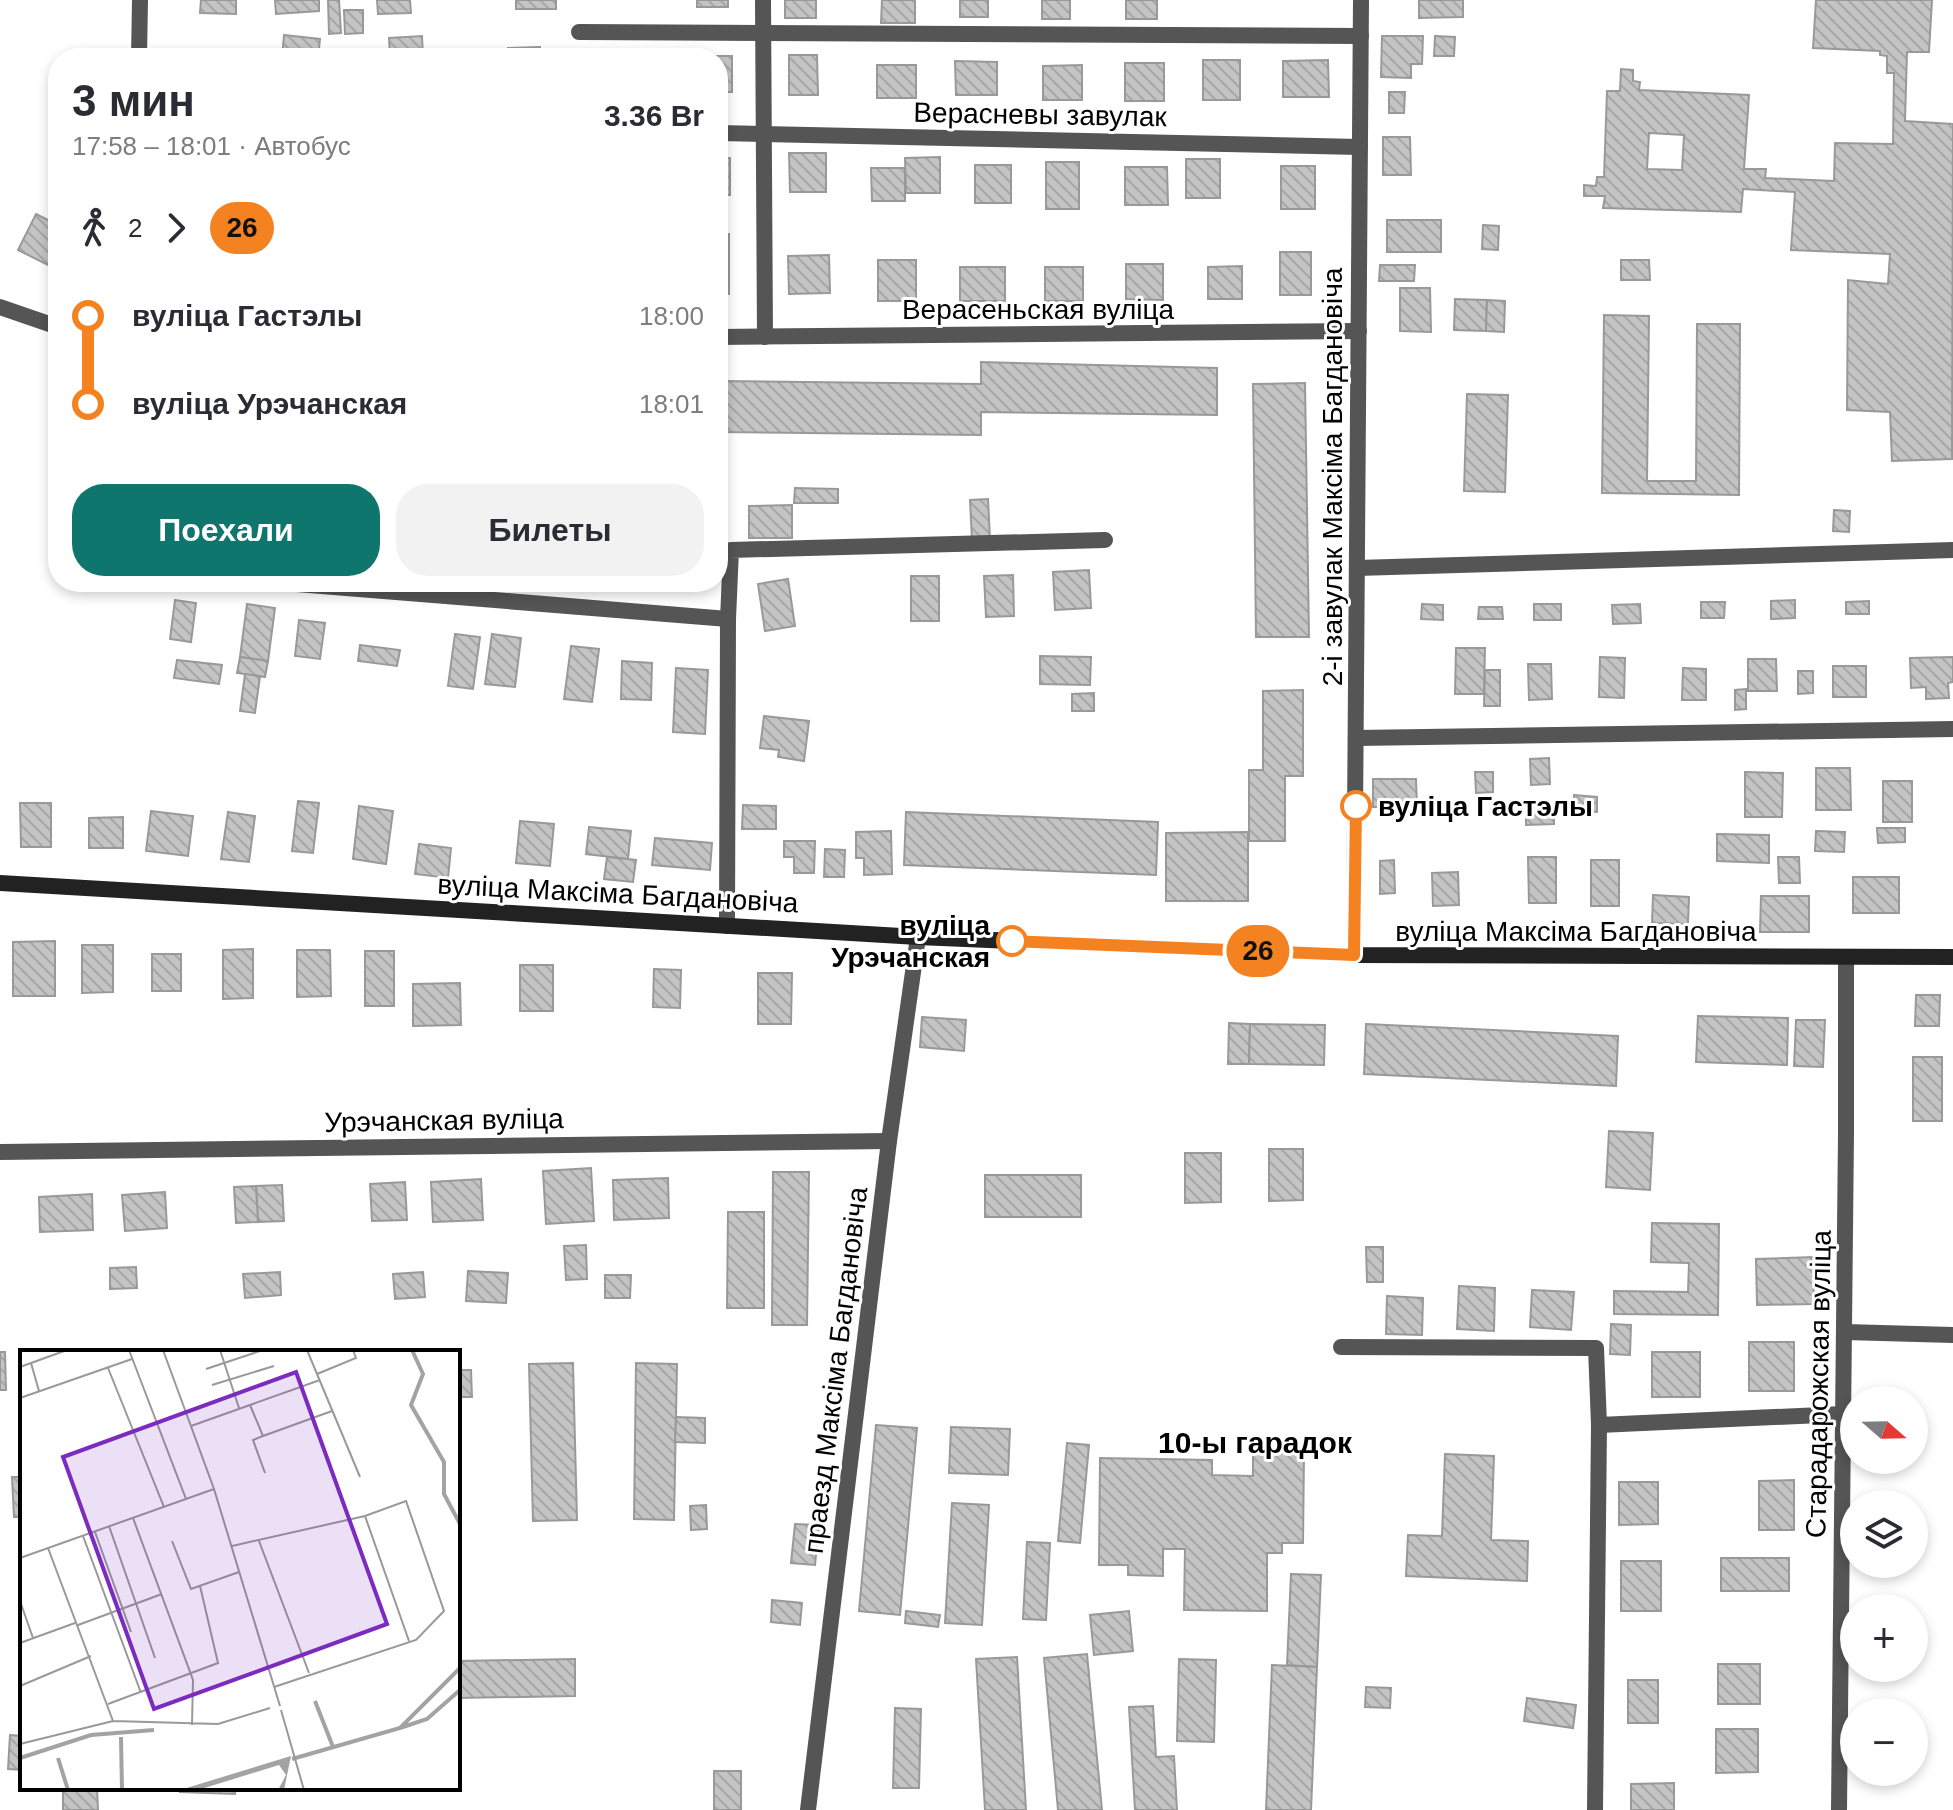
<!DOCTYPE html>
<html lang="ru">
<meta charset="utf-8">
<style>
body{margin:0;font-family:Helvetica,sans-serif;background:#f2f2f3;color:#2b2b33;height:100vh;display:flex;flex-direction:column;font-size:30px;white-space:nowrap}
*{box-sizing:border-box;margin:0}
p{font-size:26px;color:#7c7c81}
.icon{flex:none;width:44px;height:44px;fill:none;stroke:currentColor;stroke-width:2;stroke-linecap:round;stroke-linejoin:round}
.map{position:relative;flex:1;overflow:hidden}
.sheet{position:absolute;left:48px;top:48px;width:680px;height:544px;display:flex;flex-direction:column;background:#fff;border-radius:32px;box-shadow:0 4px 12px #0003}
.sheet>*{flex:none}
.badge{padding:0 16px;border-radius:26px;font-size:28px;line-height:52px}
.needle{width:52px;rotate:110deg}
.fabs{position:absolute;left:1840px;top:1386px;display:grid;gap:16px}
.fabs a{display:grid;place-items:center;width:88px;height:88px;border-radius:50%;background:#fff;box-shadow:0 4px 12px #0003;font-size:40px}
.map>.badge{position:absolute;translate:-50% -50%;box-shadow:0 0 0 4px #fff}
.legs{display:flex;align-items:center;gap:12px;height:88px;padding:0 24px;font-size:26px}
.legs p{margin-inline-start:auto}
.overview{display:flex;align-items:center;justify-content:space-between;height:136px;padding:0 24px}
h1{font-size:44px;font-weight:700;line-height:60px}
.action{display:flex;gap:16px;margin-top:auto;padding:16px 24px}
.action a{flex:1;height:92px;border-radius:32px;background:#0f766e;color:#fff;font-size:32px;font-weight:700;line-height:92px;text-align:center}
.action a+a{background:#f2f2f3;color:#2b2b33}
ul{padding:0 24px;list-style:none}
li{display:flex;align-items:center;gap:28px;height:88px;font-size:30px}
li i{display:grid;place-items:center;width:12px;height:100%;margin:0 10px;background:currentColor}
li i::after{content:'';width:20px;height:20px;margin:-10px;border:6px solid;border-radius:50%;background:#fff}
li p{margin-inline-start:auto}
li:first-child i{background:linear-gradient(#0000 50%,currentColor 0)}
li:last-child i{background:linear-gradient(currentColor 50%,#0000 0)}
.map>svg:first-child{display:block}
.building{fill:url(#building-back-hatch);stroke:#999;stroke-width:2;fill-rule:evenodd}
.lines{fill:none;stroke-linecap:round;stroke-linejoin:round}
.street{stroke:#555;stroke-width:16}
.secondary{stroke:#222;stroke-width:16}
.line-1-casing{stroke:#fff;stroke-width:18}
.line-1{stroke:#f58220;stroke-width:12}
.stop-1-dot{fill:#fff;stroke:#f58220;stroke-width:4}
.labels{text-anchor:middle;stroke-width:6;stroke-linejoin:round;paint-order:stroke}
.street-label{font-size:28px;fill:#000;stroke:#fff}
.stop-label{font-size:28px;font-weight:bold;fill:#000;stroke:#fff;text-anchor:start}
.neighbourhood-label{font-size:30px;font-weight:bold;fill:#000;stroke:#fff}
.inset-river{fill:none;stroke:#a3a3a3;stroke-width:4}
.inset-road{fill:none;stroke:#999;stroke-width:2}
.view{fill:#7b2cbf;fill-opacity:0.15;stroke:#7b2cbf;stroke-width:4}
.inset-edge{fill:none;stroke:#000;stroke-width:4}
</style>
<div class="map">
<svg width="1953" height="1810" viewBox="0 0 1953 1810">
<defs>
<pattern id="building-back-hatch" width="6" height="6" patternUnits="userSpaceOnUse" patternTransform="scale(2)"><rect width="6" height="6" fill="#c4c4c4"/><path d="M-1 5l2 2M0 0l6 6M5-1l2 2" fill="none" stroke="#a7a7a7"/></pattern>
</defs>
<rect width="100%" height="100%" fill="#fff"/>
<g class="building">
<polygon points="201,0 236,0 236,14 200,13"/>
<polygon points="275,0 319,0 319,11 276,14"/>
<polygon points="328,0 339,0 341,33 329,34"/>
<polygon points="377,0 410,0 411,13 378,14"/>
<rect x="516" y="0" width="40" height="9"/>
<rect x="697" y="0" width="31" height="7"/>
<rect x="785" y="0" width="31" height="18"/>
<polygon points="882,0 915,0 915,23 881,23"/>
<rect x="960" y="0" width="28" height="17"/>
<rect x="1042" y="0" width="28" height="19"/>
<rect x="1126" y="0" width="31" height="19"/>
<polygon points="1419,0 1463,0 1463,17 1419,18"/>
<path d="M1816,0H1932L1929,52H1907L1905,121L1953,124L1952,459L1892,461L1890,412L1847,410L1848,280L1888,284L1890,254L1791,250L1795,192L1743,189L1741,212L1603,208L1605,196H1584V185L1596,186L1597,177H1604L1607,91H1620L1621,69L1633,70V81L1640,82L1639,90L1749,95L1744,169H1766L1765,178L1834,181L1835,143L1893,144L1894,73H1887V56L1880,55V51L1813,48ZM1649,133L1684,135L1682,170L1647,169Z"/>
<polygon points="344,10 363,10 363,33 345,34"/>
<polygon points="284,35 320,39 318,58 282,58"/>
<polygon points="422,36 423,58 390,58 389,38"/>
<polygon points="1382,36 1423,36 1422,64 1411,64 1411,78 1381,77"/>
<polygon points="1435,36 1455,37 1454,56 1434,56"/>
<polygon points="540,47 540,58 508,58 508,48"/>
<polygon points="789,55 817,55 818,95 789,95"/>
<polygon points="707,56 732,56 732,92 718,92 718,58"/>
<rect x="1203" y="60" width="37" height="40"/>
<polygon points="1328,60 1329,97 1283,97 1283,61"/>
<polygon points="955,61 997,62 997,95 956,95"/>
<rect x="1125" y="63" width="39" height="38"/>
<rect x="877" y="65" width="39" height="33"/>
<polygon points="1082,65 1082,100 1043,100 1043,66"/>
<polygon points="1389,92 1405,92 1404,113 1389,113"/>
<polygon points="1383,137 1410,137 1411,175 1383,175"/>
<polygon points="789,153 826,153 826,192 790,192"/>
<polygon points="940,157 940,193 906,193 905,158"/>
<rect x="718" y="158" width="12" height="37"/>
<rect x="1186" y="159" width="34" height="39"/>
<rect x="1046" y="162" width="33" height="47"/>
<rect x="975" y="165" width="36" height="38"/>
<rect x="1281" y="166" width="34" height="43"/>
<polygon points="1125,167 1167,167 1168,205 1125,205"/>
<polygon points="871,168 905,168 905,201 872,201"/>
<polygon points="36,214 58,225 58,270 18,250"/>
<rect x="1387" y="220" width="54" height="32"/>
<polygon points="1483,225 1499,226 1498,250 1482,249"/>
<rect x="718" y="234" width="11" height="60"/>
<rect x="1280" y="252" width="31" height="43"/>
<polygon points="829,255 830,293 789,294 788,256"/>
<rect x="878" y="260" width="38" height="41"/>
<polygon points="1621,260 1649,260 1650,280 1621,280"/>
<polygon points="1126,264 1163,264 1163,300 1126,299"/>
<polygon points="1380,265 1415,265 1414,281 1379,281"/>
<polygon points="1242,266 1242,299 1208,299 1208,267"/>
<rect x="960" y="267" width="45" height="34"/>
<rect x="1045" y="267" width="38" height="34"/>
<polygon points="1400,288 1430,288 1431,332 1400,331"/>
<polygon points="1455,299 1487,300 1486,331 1454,330"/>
<polygon points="1487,300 1505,301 1504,332 1486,331"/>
<polygon points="1604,315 1649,316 1647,481 1696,481 1697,324 1740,324 1739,495 1602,493"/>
<polygon points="981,362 1217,368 1217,415 981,412 981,435 722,432 723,381 981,384"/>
<polygon points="1305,383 1309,637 1256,637 1253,384"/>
<polygon points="1467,394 1508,395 1505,492 1464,491"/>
<polygon points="795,488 838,489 838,503 794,503"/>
<polygon points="988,499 990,539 972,540 970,500"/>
<polygon points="792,505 792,538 749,538 749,506"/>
<polygon points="1834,510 1850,511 1849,532 1833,531"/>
<polygon points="1089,570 1091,608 1055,610 1053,572"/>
<polygon points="1013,575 1014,616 986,617 984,576"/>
<rect x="911" y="576" width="28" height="45"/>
<polygon points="788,579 795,626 765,631 758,584"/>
<polygon points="468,582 490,582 490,590 468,589"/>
<polygon points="667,582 709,582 709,588 667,586"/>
<polygon points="175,600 196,603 191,642 170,639"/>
<polygon points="1795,600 1795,618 1771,619 1771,601"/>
<polygon points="1869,601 1869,614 1846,614 1846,602"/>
<polygon points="1701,602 1725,602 1724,618 1701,618"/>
<polygon points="247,604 275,608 268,661 240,657"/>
<polygon points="1422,604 1443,605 1443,620 1421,619"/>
<rect x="1534" y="604" width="27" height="16"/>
<polygon points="1640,604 1641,623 1613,624 1612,605"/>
<polygon points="1479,607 1502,607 1503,619 1478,619"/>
<polygon points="299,620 325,623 320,659 295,656"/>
<polygon points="455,634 480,637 473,689 448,686"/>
<polygon points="492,634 521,638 515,687 485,684"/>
<polygon points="360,645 400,650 397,666 358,661"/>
<polygon points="571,646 599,649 592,702 564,699"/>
<polygon points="1456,648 1485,648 1484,694 1455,694"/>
<polygon points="1040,656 1091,657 1090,685 1040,684"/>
<polygon points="240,657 268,661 265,677 237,673"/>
<polygon points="1600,657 1625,658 1624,698 1599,697"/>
<polygon points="1953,657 1953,682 1948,683 1949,698 1926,699 1926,687 1911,688 1910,658"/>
<polygon points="1748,659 1776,659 1777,691 1748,691"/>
<polygon points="177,660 222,665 219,684 174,678"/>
<polygon points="622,661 652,663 651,700 621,699"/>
<polygon points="1528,664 1551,664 1552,699 1529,700"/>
<rect x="1833" y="666" width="33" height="31"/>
<polygon points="676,668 708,670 705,734 673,732"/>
<polygon points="1683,668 1706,669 1706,700 1682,700"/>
<polygon points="1485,670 1500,670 1500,706 1484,706"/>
<polygon points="1798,671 1813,671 1813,693 1798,694"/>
<polygon points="245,674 260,676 255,713 240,711"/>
<polygon points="1746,689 1746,709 1735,710 1735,690"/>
<polygon points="1303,690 1303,776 1285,776 1285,841 1249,841 1249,770 1263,770 1263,691"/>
<polygon points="1094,693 1094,711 1072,711 1072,694"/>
<polygon points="764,716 809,721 804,761 778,757 779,750 760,748"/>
<polygon points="1549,758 1550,784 1531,785 1530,759"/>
<polygon points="1816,768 1850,768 1851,810 1816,810"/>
<polygon points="1475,772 1493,772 1493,792 1476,793"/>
<polygon points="1745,772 1783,773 1782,817 1745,817"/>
<polygon points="1373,779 1416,779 1417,807 1373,807"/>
<rect x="1883" y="781" width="29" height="41"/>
<polygon points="1574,795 1597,797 1597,812 1573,810"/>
<polygon points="298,801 319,803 313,853 292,851"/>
<polygon points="20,803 51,803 51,847 21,847"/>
<polygon points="1554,804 1554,824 1526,825 1526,805"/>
<polygon points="743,805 776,806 776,829 742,829"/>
<polygon points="359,806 393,811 386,864 353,859"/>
<polygon points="151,811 193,816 188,856 146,851"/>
<polygon points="228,812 255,816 249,862 221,859"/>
<polygon points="906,812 1158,822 1156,875 904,865"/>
<polygon points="123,817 123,848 89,848 89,818"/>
<polygon points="520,821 554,824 550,866 516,863"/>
<polygon points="589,827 631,831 628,859 586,854"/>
<polygon points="1877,828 1905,828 1905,842 1878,843"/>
<polygon points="891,831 892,874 864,875 864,858 856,858 856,832"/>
<polygon points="1816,831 1845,832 1844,852 1815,851"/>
<polygon points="1248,832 1248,901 1166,901 1166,833"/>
<polygon points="1717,834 1769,835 1769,863 1717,861"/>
<polygon points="655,838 712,843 710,870 652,865"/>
<polygon points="784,841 815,841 814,873 794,873 794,857 784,857"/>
<polygon points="419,844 451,848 448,878 415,874"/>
<polygon points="825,849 845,850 844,877 824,877"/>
<polygon points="607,857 636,860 633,882 604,879"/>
<polygon points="1528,857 1556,857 1556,903 1529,903"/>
<polygon points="1778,857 1799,857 1800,883 1779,883"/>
<polygon points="1394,860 1395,893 1380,894 1380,861"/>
<rect x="1591" y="860" width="28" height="46"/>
<polygon points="1458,872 1459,905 1433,906 1432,873"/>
<rect x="1853" y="877" width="46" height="36"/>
<polygon points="1653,895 1689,897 1688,924 1652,923"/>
<polygon points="1761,896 1809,896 1809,932 1760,932"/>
<polygon points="55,941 55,996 13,996 13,942"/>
<polygon points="82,945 113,945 113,992 82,993"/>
<polygon points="253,949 253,998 223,999 223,950"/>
<polygon points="297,950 330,950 331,996 297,997"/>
<rect x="365" y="951" width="29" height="55"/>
<rect x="152" y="954" width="29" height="37"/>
<rect x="520" y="965" width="33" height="46"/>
<polygon points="654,969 681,970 680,1008 653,1007"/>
<polygon points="758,973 792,973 791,1024 758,1024"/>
<polygon points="460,983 461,1025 413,1026 413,984"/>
<polygon points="1916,995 1940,995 1939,1026 1915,1026"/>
<polygon points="1698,1016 1788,1018 1787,1065 1696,1062"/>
<polygon points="922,1017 966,1020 964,1051 920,1047"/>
<polygon points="1796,1020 1825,1020 1823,1067 1794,1066"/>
<polygon points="1229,1023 1250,1024 1249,1064 1228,1064"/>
<polygon points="1250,1024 1325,1025 1324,1065 1249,1064"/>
<polygon points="1366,1024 1618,1036 1616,1086 1364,1074"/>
<rect x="1913" y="1057" width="29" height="64"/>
<polygon points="1609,1131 1653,1133 1650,1190 1606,1187"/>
<polygon points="1269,1149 1303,1149 1303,1200 1269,1201"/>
<polygon points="1185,1153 1221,1153 1221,1202 1185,1203"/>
<polygon points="591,1168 594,1221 546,1224 543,1171"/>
<polygon points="773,1172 809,1172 807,1325 772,1325"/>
<rect x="985" y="1175" width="96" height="42"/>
<polygon points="668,1178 669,1218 614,1220 613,1180"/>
<polygon points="481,1179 483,1220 433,1222 431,1182"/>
<polygon points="405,1182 407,1220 372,1221 370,1184"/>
<polygon points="282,1185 284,1221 258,1222 256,1186"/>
<polygon points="256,1186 258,1222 236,1223 234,1187"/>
<polygon points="165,1192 167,1228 125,1231 122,1195"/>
<polygon points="92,1194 93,1230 40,1232 39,1197"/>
<polygon points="728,1212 764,1212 764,1308 727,1308"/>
<polygon points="1652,1223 1719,1224 1718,1315 1614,1314 1614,1291 1688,1292 1689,1263 1651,1262"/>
<polygon points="586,1245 587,1279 566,1280 564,1246"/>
<polygon points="1366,1247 1383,1247 1383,1282 1367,1282"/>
<polygon points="1813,1257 1814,1304 1757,1305 1756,1259"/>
<polygon points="136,1267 137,1288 110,1289 110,1268"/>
<polygon points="468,1271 508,1273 506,1303 466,1301"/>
<polygon points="280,1272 281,1295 245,1298 243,1274"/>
<polygon points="423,1272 425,1297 395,1299 393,1274"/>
<polygon points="605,1275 631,1275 630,1298 605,1298"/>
<polygon points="1459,1286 1495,1288 1494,1331 1457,1329"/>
<polygon points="1532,1290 1574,1292 1571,1330 1530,1327"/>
<polygon points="1387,1296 1423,1298 1422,1335 1386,1334"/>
<polygon points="1611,1324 1631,1325 1630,1355 1610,1354"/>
<rect x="1749" y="1342" width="45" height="49"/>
<polygon points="0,1352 5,1352 6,1390 0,1390"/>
<rect x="1652" y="1352" width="48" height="45"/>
<polygon points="573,1363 577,1520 533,1521 529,1364"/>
<polygon points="636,1363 677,1364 674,1520 634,1519"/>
<polygon points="458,1370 471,1370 472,1397 458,1397"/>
<polygon points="676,1417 705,1418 705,1443 675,1442"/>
<polygon points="876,1425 917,1428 900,1615 859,1611"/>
<polygon points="951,1427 1010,1429 1008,1475 949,1473"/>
<polygon points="1067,1443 1089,1445 1080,1543 1058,1541"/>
<polygon points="1253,1452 1304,1453 1303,1543 1282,1543 1282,1553 1267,1553 1267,1611 1184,1610 1185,1549 1163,1549 1163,1576 1128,1575 1128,1565 1099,1565 1100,1458 1212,1460 1212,1475 1253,1476"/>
<polygon points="1445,1454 1494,1456 1491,1540 1528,1541 1527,1581 1406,1576 1408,1535 1442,1536"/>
<polygon points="12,1477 22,1477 22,1517 14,1517"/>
<polygon points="1794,1480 1794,1530 1759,1530 1759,1481"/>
<polygon points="1619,1482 1658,1482 1658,1524 1619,1525"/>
<polygon points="952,1503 989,1505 982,1625 945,1623"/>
<polygon points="706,1505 707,1529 691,1530 690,1506"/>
<polygon points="795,1524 819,1525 815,1565 791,1563"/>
<polygon points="1027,1542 1050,1543 1046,1620 1023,1619"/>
<rect x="1721" y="1558" width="68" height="33"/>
<rect x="1621" y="1561" width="40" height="50"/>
<polygon points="1291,1574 1321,1575 1317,1667 1287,1665"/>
<polygon points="772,1600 802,1603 800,1625 771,1622"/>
<polygon points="906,1611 940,1615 938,1627 905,1623"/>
<polygon points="1129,1611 1133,1651 1094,1655 1090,1615"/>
<polygon points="1087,1654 1102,1810 1058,1810 1044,1658"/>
<polygon points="1017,1657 1026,1810 985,1810 976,1659"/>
<polygon points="575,1659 575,1696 458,1698 458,1661"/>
<polygon points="1179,1659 1216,1660 1214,1742 1177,1741"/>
<rect x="1718" y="1664" width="42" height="40"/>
<polygon points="1272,1665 1317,1667 1311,1810 1266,1810"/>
<rect x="1628" y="1680" width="30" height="43"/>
<polygon points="1366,1687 1391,1688 1390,1708 1365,1707"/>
<polygon points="1527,1698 1576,1705 1573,1728 1524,1721"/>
<polygon points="1153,1706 1156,1757 1174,1756 1177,1810 1135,1810 1129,1707"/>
<polygon points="895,1708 921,1709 919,1788 893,1788"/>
<polygon points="1716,1729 1758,1729 1758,1772 1716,1773"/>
<polygon points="10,1735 22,1736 22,1770 8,1769"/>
<rect x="714" y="1771" width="27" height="39"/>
<polygon points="1674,1783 1674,1810 1631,1810 1631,1784"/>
<polygon points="63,1788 97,1788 98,1810 63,1810"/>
<polygon points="180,1788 236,1788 235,1794 180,1792"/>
</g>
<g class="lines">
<g class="street">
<polyline points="763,0 765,337"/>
<polyline points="579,32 1361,36"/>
<polyline points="139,58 140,0"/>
<polyline points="718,133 1360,147"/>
<polyline points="0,307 58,327"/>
<polyline points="718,337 1359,331"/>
<polyline points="1357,568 1953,550"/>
<polyline points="272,582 728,619"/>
<polyline points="1356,738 1953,729"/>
<polyline points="727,926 728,619 731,550 1105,540"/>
<polyline points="1354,955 1361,0"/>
<polyline points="0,1152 889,1141"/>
<polyline points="1845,1332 1953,1335"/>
<polyline points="1341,1347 1596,1348 1599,1425 1843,1414"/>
<polyline points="808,1810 889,1141 918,937"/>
<polyline points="1595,1810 1599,1425"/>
<polyline points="1839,1810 1846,1133 1846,958"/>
</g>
<polyline class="secondary" points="0,883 918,937 1354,955 1953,957"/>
</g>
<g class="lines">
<g class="line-1-casing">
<polyline id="line-1" points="1012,941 1354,955 1356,806"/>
</g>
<use href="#line-1" class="line-1"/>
</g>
<g class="stop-1-dot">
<circle cx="1356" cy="806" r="14"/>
<circle cx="1012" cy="941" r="14"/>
</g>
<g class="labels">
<g class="street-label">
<text transform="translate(1040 114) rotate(1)" y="10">Верасневы завулак</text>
<text x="1038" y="319">Верасеньская вуліца</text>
<text transform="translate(1332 477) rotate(-90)" y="10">2-і завулак Максіма Багдановіча</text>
<text transform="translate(618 893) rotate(3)" y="10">вуліца Максіма Багдановіча</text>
<text x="1576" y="941">вуліца Максіма Багдановіча</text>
<text transform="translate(444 1120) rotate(-1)" y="10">Урэчанская вуліца</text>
<text transform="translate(835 1370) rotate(-83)" y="10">праезд Максіма Багдановіча</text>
<text transform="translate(1818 1384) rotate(-89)" y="10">Старадарожская вуліца</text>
</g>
<g class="stop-label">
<text x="1378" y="816">вуліца Гастэлы</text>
<text x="990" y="935" text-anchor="end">вуліца<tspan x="990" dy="32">Урэчанская</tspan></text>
</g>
<g class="neighbourhood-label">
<text x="1255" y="1453">10-ы гарадок</text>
</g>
</g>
<g transform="translate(20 1350)">
<rect width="440" height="440" fill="#fff"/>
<path d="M271,406L264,440H258L266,425L259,415L178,440H160Z" fill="#a3a3a3"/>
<path class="inset-river" d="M392,0L403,24L391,55L424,112V144L440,174M295,351L313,397M380,378L407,369L440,340M101,387L102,440M0,408L71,385L134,380M38,408L48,440M272,409L380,378L440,318"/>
<path class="inset-road" d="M109,0L166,149M143,0L194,139L260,356M200,0L219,58M287,0L340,127M11,13L19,41M0,17L47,0M88,18L144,157M186,19L243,0M297,24L336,8L333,0M192,35L254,16M0,48L112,9M230,55L243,86L233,90L245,123M171,76L300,30M243,86L312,61M345,166L389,291M113,168L173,330L172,375M89,176L135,308M75,182L111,282M63,186L121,343M152,191L171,239L219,222M239,191L289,323M212,196L345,166L386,151L424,261L396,290L254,337M28,198L93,371M0,208L194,139M0,251L13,288M58,275L142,244M0,293L55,273M0,336L71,306M88,354L198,313L180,236M261,360L284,440M0,394L93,371L198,374L250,358"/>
<path class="view" d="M276,22L367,274L134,359L43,107Z"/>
<rect width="440" height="440" class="inset-edge"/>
</g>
</svg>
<div class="fabs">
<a><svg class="needle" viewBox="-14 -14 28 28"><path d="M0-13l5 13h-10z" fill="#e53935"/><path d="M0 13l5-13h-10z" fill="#7c7c81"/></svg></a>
<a><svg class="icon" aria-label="layers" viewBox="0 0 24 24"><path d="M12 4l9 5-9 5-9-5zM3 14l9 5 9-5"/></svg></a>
<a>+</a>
<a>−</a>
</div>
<b class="badge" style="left:1258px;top:951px;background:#f58220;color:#111">26</b>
<section class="sheet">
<div class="overview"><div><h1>3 мин</h1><p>17:58 – 18:01 · Автобус</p></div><b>3.36 Br</b></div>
<div class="legs"><svg class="icon" aria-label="walk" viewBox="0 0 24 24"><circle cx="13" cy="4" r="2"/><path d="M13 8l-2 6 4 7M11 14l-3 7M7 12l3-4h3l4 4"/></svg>2<svg class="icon" aria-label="forward" viewBox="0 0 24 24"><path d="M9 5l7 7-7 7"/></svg><b class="badge" style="background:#f58220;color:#111">26</b></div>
<ul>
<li><i style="color:#f58220"></i><b>вуліца Гастэлы</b><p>18:00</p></li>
<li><i style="color:#f58220"></i><b>вуліца Урэчанская</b><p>18:01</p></li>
</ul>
<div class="action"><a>Поехали</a><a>Билеты</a></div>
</section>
</div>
